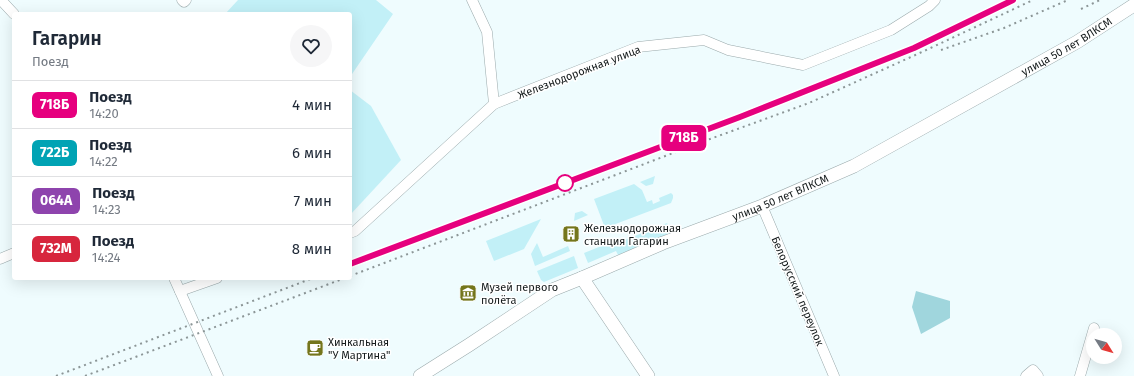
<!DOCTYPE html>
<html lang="ru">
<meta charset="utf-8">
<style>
body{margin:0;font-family:"Fira Sans",sans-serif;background:#f6f6f7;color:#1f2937;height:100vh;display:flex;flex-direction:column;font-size:15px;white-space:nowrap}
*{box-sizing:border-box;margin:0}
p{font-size:13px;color:#747a83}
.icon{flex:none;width:22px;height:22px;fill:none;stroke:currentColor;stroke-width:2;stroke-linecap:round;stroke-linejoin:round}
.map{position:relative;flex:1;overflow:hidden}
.drawer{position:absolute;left:12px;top:12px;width:340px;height:268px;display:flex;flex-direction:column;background:#fff;border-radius:4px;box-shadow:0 4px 16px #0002}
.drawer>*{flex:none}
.badge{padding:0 8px;border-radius:6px;font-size:14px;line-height:26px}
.needle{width:26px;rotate:127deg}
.controls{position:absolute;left:1086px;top:328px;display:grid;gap:8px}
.controls a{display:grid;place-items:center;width:36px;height:36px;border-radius:50%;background:#fff;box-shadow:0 4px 16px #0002;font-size:20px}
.map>.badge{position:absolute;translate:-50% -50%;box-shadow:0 0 0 2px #fff}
.round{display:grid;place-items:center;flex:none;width:42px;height:42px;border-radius:21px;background:#f6f6f7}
.headline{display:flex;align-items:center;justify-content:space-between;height:68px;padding:0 20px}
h1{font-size:19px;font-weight:600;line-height:30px}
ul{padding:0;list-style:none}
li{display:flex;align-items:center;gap:12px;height:48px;padding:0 20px;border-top:1px solid #e0e1e3}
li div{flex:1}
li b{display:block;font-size:15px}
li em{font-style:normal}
li .badge{min-width:44px;font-weight:700;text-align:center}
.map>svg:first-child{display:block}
.green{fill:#c2f0f7}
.forest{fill:#a0d6dd}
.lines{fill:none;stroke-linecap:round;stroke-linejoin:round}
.minor-casing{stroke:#9aa9ab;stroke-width:11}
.major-casing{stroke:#9aa9ab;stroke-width:14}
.minor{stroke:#fff;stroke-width:10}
.major{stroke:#fff;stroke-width:13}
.rail{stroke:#8c9697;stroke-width:2;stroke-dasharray:2 4;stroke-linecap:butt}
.line-casing{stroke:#fff;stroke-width:9}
.line{stroke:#e6007e;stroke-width:6}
.stop-dot{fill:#fff;stroke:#e6007e;stroke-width:2}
.labels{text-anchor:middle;stroke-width:3;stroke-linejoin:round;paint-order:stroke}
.street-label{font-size:11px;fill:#141a1b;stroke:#fff}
.poi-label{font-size:11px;fill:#141a1b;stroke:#fff;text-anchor:start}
</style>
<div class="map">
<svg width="1134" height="376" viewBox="0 0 1134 376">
<rect width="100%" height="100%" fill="#effcfe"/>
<g class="green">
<polygon points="238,0 376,0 393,14 350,77 350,14 225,14"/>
<polygon points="350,90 371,106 401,160 350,215"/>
<polygon points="655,176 653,184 646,186 640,182"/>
<polygon points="634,184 642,190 647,202 652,200 653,204 660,201 659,198 671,193 673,195 673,198 671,203 605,228 594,199"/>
<polygon points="582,211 588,215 574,221 575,213"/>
<polygon points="541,219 524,249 494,261 486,241"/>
<polygon points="667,223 672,233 618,255 616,251 588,263 584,253 619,239 620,242"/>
<polygon points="537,243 543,257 568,246 570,251 535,266 531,254"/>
<polygon points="574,256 578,268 544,282 541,280 537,271"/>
</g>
<polygon class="forest" points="916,291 950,301 950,318 921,334 912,307"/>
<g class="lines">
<g class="minor-casing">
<g id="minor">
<polyline points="1,0 14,14"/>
<polyline points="182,0 184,2 186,0"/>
<polyline points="472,0 487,32 494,104"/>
<polyline points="762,206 834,376"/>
<polyline points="350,233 355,231 494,104 638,47 704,40 728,50 803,65 891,30 929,6 935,0"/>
<polyline points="0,259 14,253"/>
<polyline points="174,278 218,376"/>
<polyline points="180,291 217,278"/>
<polyline points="1026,376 1033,370 1038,376"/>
<polyline points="1080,376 1094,328"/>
</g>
</g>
<g class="major-casing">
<g id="major">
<polyline points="582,278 648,376"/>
<path id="s1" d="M420,376L469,345L552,290L582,278L663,243L762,206L854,166L1077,42L1134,5"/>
</g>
</g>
<use href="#minor" class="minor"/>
<use href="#major" class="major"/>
<g class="rail">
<polyline points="1081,9 1100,0"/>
<polyline points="941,50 1004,28 1068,0"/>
<polyline points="350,264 754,111 914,48 1013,0"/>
<polyline points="350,276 710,139 809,103 922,52 1033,0"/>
<polyline points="56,376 313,278"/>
<polyline points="85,376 345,278"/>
</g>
</g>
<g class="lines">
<g class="line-casing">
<polyline id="line" points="350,264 740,117 914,48 1013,0"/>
</g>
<use href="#line" class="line"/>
</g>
<defs>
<g id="building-square" transform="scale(0.9)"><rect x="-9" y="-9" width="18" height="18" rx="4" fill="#74761c" stroke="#fff"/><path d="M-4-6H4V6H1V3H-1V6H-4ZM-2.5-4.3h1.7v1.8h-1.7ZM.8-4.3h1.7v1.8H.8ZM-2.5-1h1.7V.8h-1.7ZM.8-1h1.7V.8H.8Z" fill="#fff"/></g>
<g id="museum-square" transform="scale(0.9)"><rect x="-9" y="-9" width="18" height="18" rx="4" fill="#74761c" stroke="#fff"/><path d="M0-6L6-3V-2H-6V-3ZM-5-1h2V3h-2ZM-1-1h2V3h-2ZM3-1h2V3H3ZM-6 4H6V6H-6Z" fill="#fff"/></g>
<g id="cafe-square" transform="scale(0.9)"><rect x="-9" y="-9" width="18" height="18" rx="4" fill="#74761c" stroke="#fff"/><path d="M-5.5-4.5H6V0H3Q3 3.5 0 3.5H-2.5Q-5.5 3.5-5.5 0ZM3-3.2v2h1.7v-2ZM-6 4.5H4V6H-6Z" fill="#fff"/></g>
</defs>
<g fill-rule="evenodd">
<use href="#building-square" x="571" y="234"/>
<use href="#museum-square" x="468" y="293"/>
<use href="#cafe-square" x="315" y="348"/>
</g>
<circle class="stop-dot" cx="565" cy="183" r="8"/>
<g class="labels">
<g class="street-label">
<text dy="4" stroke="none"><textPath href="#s1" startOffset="728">улица 50 лет ВЛКСМ</textPath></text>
<text transform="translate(579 72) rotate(-21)" y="4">Железнодорожная улица</text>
<text dy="4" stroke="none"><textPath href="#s1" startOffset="404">улица 50 лет ВЛКСМ</textPath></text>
<text transform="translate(798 291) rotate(67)" y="4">Белорусский переулок</text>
</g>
<g class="poi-label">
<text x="584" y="232">Железнодорожная<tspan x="584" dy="13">станция Гагарин</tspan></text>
<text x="481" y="291">Музей первого<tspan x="481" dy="13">полёта</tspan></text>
<text x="328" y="346">Хинкальная<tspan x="328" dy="13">"У Мартина"</tspan></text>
</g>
</g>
</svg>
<div class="controls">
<a><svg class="needle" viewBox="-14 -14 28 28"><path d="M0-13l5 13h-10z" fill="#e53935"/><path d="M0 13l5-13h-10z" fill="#747a83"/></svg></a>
</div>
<b class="badge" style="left:684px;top:138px;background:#e6007e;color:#fff">718Б</b>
<section class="drawer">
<div class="headline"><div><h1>Гагарин</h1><p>Поезд</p></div><a class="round"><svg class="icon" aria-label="heart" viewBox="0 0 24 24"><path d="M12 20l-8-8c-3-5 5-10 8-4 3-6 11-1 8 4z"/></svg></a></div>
<ul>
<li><span class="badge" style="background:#e6007e;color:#fff">718Б</span><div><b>Поезд</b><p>14:20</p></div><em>4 мин</em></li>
<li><span class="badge" style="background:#00a3b4;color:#fff">722Б</span><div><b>Поезд</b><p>14:22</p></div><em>6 мин</em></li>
<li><span class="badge" style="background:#8e44ad;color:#fff">064А</span><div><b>Поезд</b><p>14:23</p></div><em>7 мин</em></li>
<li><span class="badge" style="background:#d7263d;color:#fff">732М</span><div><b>Поезд</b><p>14:24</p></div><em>8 мин</em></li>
</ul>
</section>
</div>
